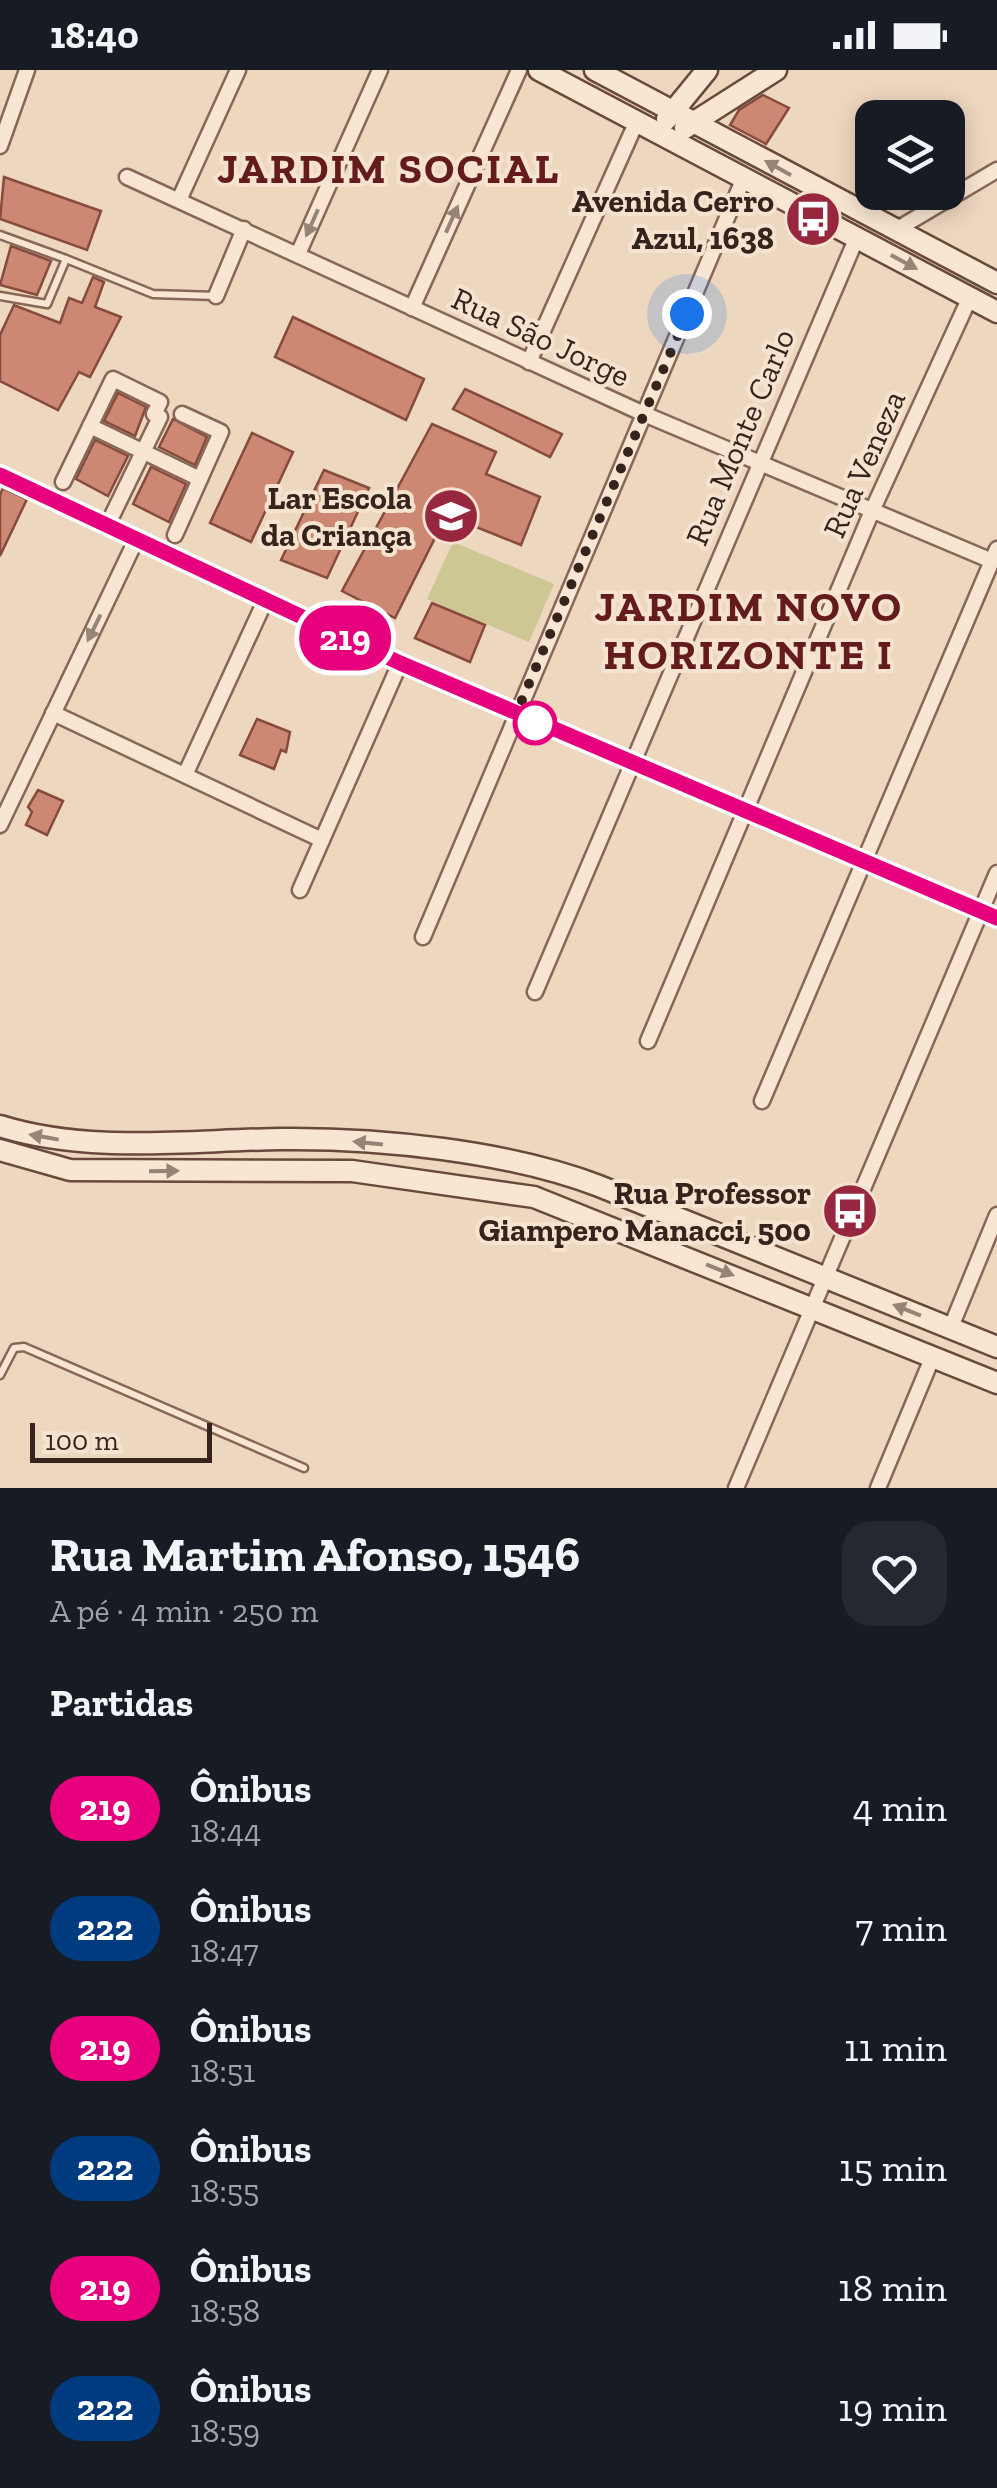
<!DOCTYPE html>
<html lang="pt">
<meta charset="utf-8">
<style>
body{margin:0;font-family:"Zilla Slab",serif;background:#242831;color:#f1f3f6;height:100vh;display:flex;flex-direction:column;font-size:38px;white-space:nowrap}
*{box-sizing:border-box;margin:0}
p{font-size:32px;color:#9ea1a6}
.icon{flex:none;width:55px;height:55px;fill:none;stroke:currentColor;stroke-width:2;stroke-linecap:round;stroke-linejoin:round}
.map{position:relative;height:1418px;overflow:hidden}
.details{display:flex;flex-direction:column;background:#171b24;flex:1}
.details>*{flex:none}
.badge{padding:0 20px;border-radius:32px;font-size:35px;line-height:65px}
.controls{position:absolute;left:855px;top:30px;display:grid;gap:20px}
.controls a{display:grid;place-items:center;width:110px;height:110px;border-radius:20px;background:#171b24;box-shadow:0 5px 25px #0003;font-size:50px}
.scale{position:absolute;left:30px;bottom:25px;width:182px;box-sizing:border-box;padding-left:10px;border:5px solid #36231c;border-top:0;font-size:28px;line-height:35px;white-space:nowrap;color:#36231c;-webkit-text-stroke:8px #f5e3cf;paint-order:stroke}
.you{position:absolute;width:50px;height:50px;margin:-25px;border:8px solid #fff;border-radius:50%;background:#1a73e8;box-shadow:0 0 0 15px #1a73e833}
.map>.badge{position:absolute;translate:-50% -50%;box-shadow:0 0 0 5px #fff}
h2{padding:0 50px;font-size:38px;line-height:90px}
.round{display:grid;place-items:center;flex:none;width:105px;height:105px;border-radius:30px;background:#242831}
.headline{display:flex;align-items:center;justify-content:space-between;height:170px;padding:0 50px}
h1{font-size:48px;font-weight:700;line-height:75px}
ul{padding:0;list-style:none}
li{display:flex;align-items:center;gap:30px;height:120px;padding:0 50px}
li div{flex:1}
li b{display:block;font-size:38px}
li em{font-style:normal}
li .badge{min-width:110px;font-weight:700;text-align:center}
.status{display:flex;justify-content:space-between;align-items:center;height:70px;padding:0 50px;background:#171b24;direction:ltr}
.status svg{height:28px;fill:currentColor}
.map>svg:first-child{display:block}
.green{fill:#ccc793}
.building{fill:#cd8874;stroke:#864b3d;stroke-width:2.5}
.lines{fill:none;stroke-linecap:round;stroke-linejoin:round}
.lane-casing{stroke:#876757;stroke-width:11}
.street-casing{stroke:#876757;stroke-width:19}
.secondary-casing{stroke:#68493b;stroke-width:25}
.lane{stroke:#f9e6d2;stroke-width:6}
.street{stroke:#f9e6d2;stroke-width:14}
.secondary{stroke:#f9e6d2;stroke-width:20}
.oneway{fill:#988477}
.line-casing{stroke:#fff;stroke-width:22}
.line{stroke:#e6007e;stroke-width:15}
.walk{stroke:#36231c;stroke-width:10;stroke-dasharray:0 18}
.stop-dot{fill:#fff;stroke:#e6007e;stroke-width:5}
.labels{text-anchor:middle;stroke-width:8;stroke-linejoin:round;paint-order:stroke}
.poi-label{font-size:32px;font-weight:bold;fill:#36231c;stroke:#f5e3cf;text-anchor:end}
.street-label{font-size:32px;fill:#36231c;stroke:#f5e3cf}
.district-label{font-size:42px;font-weight:bold;letter-spacing:2.5px;fill:#631c1b;stroke:#f5e3cf}
</style>
<div class="status"><b>18:40</b><svg viewBox="0 0 49 12"><path d="M0 12V9h3v3zM5 12V6h3v6zM10 12V3h3v9zM15 12V0h3v12zM26 1h20v11H26zM47 4h2v5h-2z"/></svg></div>
<div class="map">
<svg width="997" height="1418" viewBox="0 0 997 1418">
<rect width="100%" height="100%" fill="#eed7bf"/>
<polygon class="green" points="453,472 554,514 529,572 427,529"/>
<g class="building">
<polygon points="763,25 789,38 766,74 730,55 739,40"/>
<polygon points="4,107 101,141 87,180 0,149"/>
<polygon points="11,176 51,191 37,225 0,215"/>
<polygon points="93,207 104,212 95,237 121,247 90,307 79,302 58,340 0,311 0,265 14,235 60,253 69,228 82,233"/>
<polygon points="293,247 424,309 406,350 275,287"/>
<polygon points="465,319 562,364 550,387 453,339"/>
<polygon points="118,323 146,337 135,366 104,351"/>
<polygon points="173,349 207,367 195,395 159,377"/>
<polygon points="432,354 496,382 486,404 540,427 521,475 459,450 451,466 439,460 395,548 342,521"/>
<polygon points="252,363 293,382 251,472 210,453"/>
<polygon points="95,370 128,386 108,426 76,409"/>
<polygon points="151,397 186,414 169,452 133,434"/>
<polygon points="324,400 369,418 327,508 281,490"/>
<polygon points="3,418 27,429 0,486 0,425"/>
<polygon points="432,533 485,555 470,592 415,568"/>
<polygon points="257,649 290,662 286,682 281,680 274,699 240,685"/>
<polygon points="38,720 63,731 47,765 26,755 32,742 28,737"/>
</g>
<g class="lines">
<g class="lane-casing">
<g id="lane">
<polyline points="0,165 66,189 47,234 0,226"/>
<polyline points="66,189 153,224 216,226"/>
<polyline points="0,1305 14,1278 24,1277 304,1398"/>
</g>
</g>
<g class="street-casing">
<g id="street">
<polyline points="0,76 27,0"/>
<polyline points="127,107 644,344 992,491"/>
<polyline points="179,130 238,0"/>
<polyline points="894,161 997,100"/>
<polyline points="298,184 380,0"/>
<polyline points="216,226 244,159"/>
<polyline points="412,238 519,0"/>
<polyline points="529,292 636,53"/>
<polyline points="90,356 200,409"/>
<polyline points="0,405 400,593 997,848"/>
<polyline points="63,412 113,309 160,332 154,344 160,347 107,456"/>
<polyline points="175,465 221,362 182,344"/>
<polyline points="53,643 322,770"/>
<polyline points="185,705 265,531"/>
<polyline points="0,755 136,470"/>
<polyline points="300,820 400,593"/>
<polyline points="423,867 743,110"/>
<polyline points="535,922 857,167"/>
<polyline points="648,971 872,441 970,227"/>
<polyline points="762,1031 997,479"/>
<polyline points="951,1257 997,1145"/>
<polyline points="736,1418 997,803"/>
<polyline points="878,1418 933,1286"/>
</g>
</g>
<g class="secondary-casing">
<g id="secondary">
<polyline points="539,0 997,242"/>
<polyline points="595,0 997,213"/>
<polyline points="667,49 707,0"/>
<polyline points="685,58 776,0"/>
<path d="M0,1056C90,1084 189,1070 282,1069C380,1068 507,1081 599,1116L997,1277"/>
<polyline points="0,1080 70,1100 352,1101 534,1127 997,1313"/>
</g>
</g>
<use href="#lane" class="lane"/>
<use href="#street" class="street"/>
<use href="#secondary" class="secondary"/>
</g>
<defs><path id="oneway-solid" d="M-6-.8H1V-3.2L6.5 0L1 3.2V.8H-6Z" transform="scale(2.5)"/></defs>
<g class="oneway">
<use href="#oneway-solid" transform="translate(778 98) rotate(-151)"/>
<use href="#oneway-solid" transform="translate(452 149) rotate(-66)"/>
<use href="#oneway-solid" transform="translate(312 153) rotate(114)"/>
<use href="#oneway-solid" transform="translate(904 192) rotate(28)"/>
<use href="#oneway-solid" transform="translate(94 558) rotate(116)"/>
<use href="#oneway-solid" transform="translate(44 1067) rotate(-170)"/>
<use href="#oneway-solid" transform="translate(368 1073) rotate(-174)"/>
<use href="#oneway-solid" transform="translate(164 1101) rotate(-1)"/>
<use href="#oneway-solid" transform="translate(720 1200) rotate(22)"/>
<use href="#oneway-solid" transform="translate(907 1240) rotate(-158)"/>
</g>
<g class="lines">
<g class="line-casing">
<polyline id="line" points="0,405 400,593 997,848"/>
</g>
<use href="#line" class="line"/>
<polyline class="walk" points="535,653 516,644 687,244"/>
</g>
<defs>
<g id="bus-disc" transform="scale(2.875)"><circle r="9.5" fill="#96273e" stroke="#f5e3cf"/><path d="M-5-6H5V4H4V6H2V4H-2V6H-4V4H-5ZM-3.5-4V0h7V-4ZM-3.5 1.2v1.5H-2V1.2ZM2 1.2v1.5H3.5V1.2Z" fill="#fff"/></g>
<g id="school-disc" transform="scale(2.875)"><circle r="9.5" fill="#96273e" stroke="#f5e3cf"/><path d="M0-5L7-2L0 1L-7-2ZM-4 1L0 2.5L4 1V4Q0 6-4 4Z" fill="#fff"/></g>
</defs>
<g fill-rule="evenodd">
<use href="#bus-disc" x="813" y="149"/>
<use href="#school-disc" x="451" y="446"/>
<use href="#bus-disc" x="850" y="1141"/>
</g>
<circle class="stop-dot" cx="535" cy="653" r="20"/>
<g class="labels">
<g class="poi-label">
<text x="774" y="142">Avenida Cerro<tspan x="774" dy="37">Azul, 1638</tspan></text>
<text x="412" y="439">Lar Escola<tspan x="412" dy="37">da Criança</tspan></text>
<text x="811" y="1134">Rua Professor<tspan x="811" dy="37">Giampero Manacci, 500</tspan></text>
</g>
<g class="street-label">
<text transform="translate(541 267) rotate(25)" y="11">Rua São Jorge</text>
<text transform="translate(740 367) rotate(-67)" y="11">Rua Monte Carlo</text>
<text transform="translate(864 394) rotate(-66)" y="11">Rua Veneza</text>
</g>
<g class="district-label">
<text x="389" y="113">JARDIM SOCIAL</text>
<text x="749" y="551">JARDIM NOVO<tspan x="749" dy="48">HORIZONTE I</tspan></text>
</g>
</g>
</svg>
<div class="controls">
<a><svg class="icon" aria-label="layers" viewBox="0 0 24 24"><path d="M12 4l9 5-9 5-9-5zM3 14l9 5 9-5"/></svg></a>
</div>
<div class="scale">100 m</div>
<div class="you" style="left:687px;top:244px"></div>
<b class="badge" style="left:345px;top:568px;background:#e6007e;color:#fff">219</b>
</div>
<section class="details">
<div class="headline"><div><h1>Rua Martim Afonso, 1546</h1><p>A pé · 4 min · 250 m</p></div><a class="round"><svg class="icon" aria-label="heart" viewBox="0 0 24 24"><path d="M12 20l-8-8c-3-5 5-10 8-4 3-6 11-1 8 4z"/></svg></a></div>
<h2>Partidas</h2>
<ul>
<li><span class="badge" style="background:#e6007e;color:#fff">219</span><div><b>Ônibus</b><p>18:44</p></div><em>4 min</em></li>
<li><span class="badge" style="background:#003b80;color:#fff">222</span><div><b>Ônibus</b><p>18:47</p></div><em>7 min</em></li>
<li><span class="badge" style="background:#e6007e;color:#fff">219</span><div><b>Ônibus</b><p>18:51</p></div><em>11 min</em></li>
<li><span class="badge" style="background:#003b80;color:#fff">222</span><div><b>Ônibus</b><p>18:55</p></div><em>15 min</em></li>
<li><span class="badge" style="background:#e6007e;color:#fff">219</span><div><b>Ônibus</b><p>18:58</p></div><em>18 min</em></li>
<li><span class="badge" style="background:#003b80;color:#fff">222</span><div><b>Ônibus</b><p>18:59</p></div><em>19 min</em></li>
</ul>
</section>
